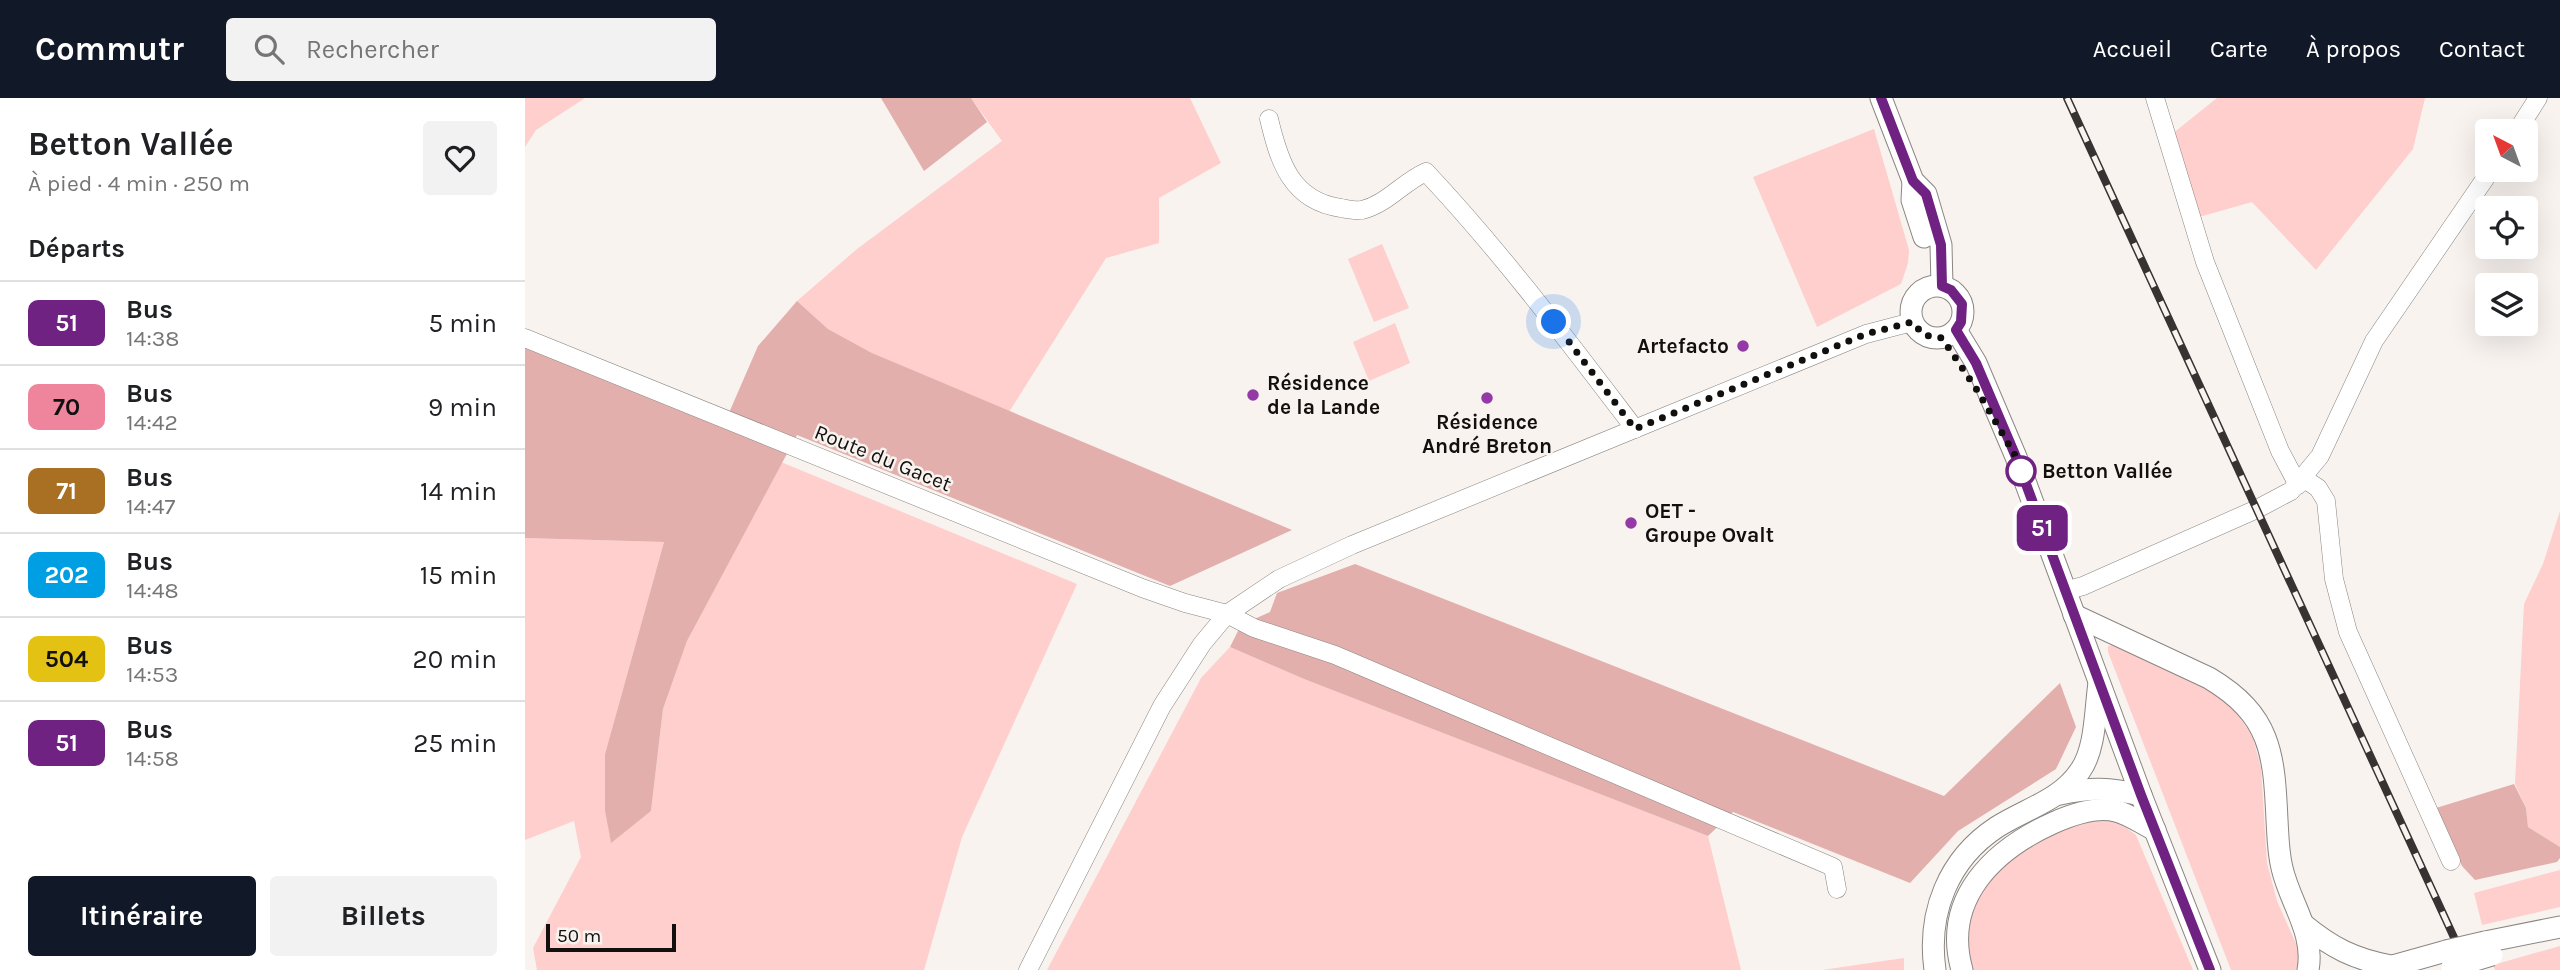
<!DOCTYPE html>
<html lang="fr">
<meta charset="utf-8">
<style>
body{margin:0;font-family:Karla,sans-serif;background:#f2f2f2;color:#202124;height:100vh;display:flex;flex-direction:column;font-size:26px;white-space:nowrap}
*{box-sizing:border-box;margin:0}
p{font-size:23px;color:#757577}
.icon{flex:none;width:38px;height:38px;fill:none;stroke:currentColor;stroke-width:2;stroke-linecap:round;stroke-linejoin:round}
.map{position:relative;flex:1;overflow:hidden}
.details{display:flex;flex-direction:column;background:#fff;width:525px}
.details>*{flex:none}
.badge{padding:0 14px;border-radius:10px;font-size:24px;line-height:46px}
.needle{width:46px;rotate:319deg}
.fabs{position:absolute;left:1950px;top:21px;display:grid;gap:14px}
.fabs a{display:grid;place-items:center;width:63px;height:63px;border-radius:7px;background:#fff;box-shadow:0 7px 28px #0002;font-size:35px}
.scale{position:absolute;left:21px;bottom:18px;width:130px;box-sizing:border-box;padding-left:7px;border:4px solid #12100f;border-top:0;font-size:19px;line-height:24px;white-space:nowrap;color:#12100f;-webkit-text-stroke:5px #f8f3ef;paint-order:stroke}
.you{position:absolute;width:35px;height:35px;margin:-18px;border:5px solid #fff;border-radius:50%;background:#1a73e8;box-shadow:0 0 0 10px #1a73e833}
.map>.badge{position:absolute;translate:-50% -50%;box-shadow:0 0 0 4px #fff}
h2{padding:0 28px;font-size:26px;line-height:63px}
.round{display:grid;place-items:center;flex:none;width:74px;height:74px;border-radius:7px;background:#f2f2f2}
.headline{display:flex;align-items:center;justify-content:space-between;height:119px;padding:0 28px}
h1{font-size:33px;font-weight:700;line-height:52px}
.primary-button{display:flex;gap:14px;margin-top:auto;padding:14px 28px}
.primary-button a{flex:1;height:80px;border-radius:7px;background:#111827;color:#fff;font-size:28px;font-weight:700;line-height:80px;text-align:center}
.primary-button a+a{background:#f2f2f2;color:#202124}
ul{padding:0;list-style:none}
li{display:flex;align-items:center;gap:21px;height:84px;padding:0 28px;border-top:2px solid #e0e0e0}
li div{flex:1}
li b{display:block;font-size:26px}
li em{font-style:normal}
li .badge{min-width:77px;font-weight:700;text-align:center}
header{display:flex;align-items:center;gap:42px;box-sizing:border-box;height:98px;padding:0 35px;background:#111827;color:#fff}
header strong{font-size:33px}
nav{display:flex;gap:38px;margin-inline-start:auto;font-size:24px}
.search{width:490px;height:63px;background:#f2f2f2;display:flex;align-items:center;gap:18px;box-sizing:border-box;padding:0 24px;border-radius:7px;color:#757577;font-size:26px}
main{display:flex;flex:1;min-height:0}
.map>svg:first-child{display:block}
.green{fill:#fecfcc}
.forest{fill:#e2afac}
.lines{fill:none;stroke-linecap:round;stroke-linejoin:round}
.minor-casing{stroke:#8a8682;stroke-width:19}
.major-casing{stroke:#8a8682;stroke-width:23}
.minor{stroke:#fff;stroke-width:18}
.major{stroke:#fff;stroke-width:21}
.rail-casing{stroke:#363332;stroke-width:8}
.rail{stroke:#f8f3ef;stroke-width:5;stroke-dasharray:16;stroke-linecap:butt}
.major-bridge-casing{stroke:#8a8682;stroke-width:23;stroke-linecap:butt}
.major-bridge{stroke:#fff;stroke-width:21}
.line-casing{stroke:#fff;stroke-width:16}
.line{stroke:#6f2282;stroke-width:10}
.walk{stroke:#12100f;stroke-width:7;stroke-dasharray:0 12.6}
.poi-dot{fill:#933aa6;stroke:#f8f3ef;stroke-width:2.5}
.stop-dot{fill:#fff;stroke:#6f2282;stroke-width:3.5}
.labels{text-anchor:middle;stroke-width:5;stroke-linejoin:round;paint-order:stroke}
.poi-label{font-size:21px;font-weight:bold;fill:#12100f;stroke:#f8f3ef;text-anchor:start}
.street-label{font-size:21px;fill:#12100f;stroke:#f8f3ef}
.stop-label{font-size:21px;font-weight:bold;fill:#12100f;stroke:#f8f3ef;text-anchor:start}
</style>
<header>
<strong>Commutr</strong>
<div class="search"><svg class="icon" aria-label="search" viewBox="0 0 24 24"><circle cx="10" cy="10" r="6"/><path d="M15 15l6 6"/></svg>Rechercher</div>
<nav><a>Accueil</a><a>Carte</a><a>À propos</a><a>Contact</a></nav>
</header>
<main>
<section class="details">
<div class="headline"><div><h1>Betton Vallée</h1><p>À pied · 4 min · 250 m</p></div><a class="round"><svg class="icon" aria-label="heart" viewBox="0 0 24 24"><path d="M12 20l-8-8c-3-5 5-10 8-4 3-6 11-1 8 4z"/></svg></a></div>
<h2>Départs</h2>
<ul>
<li><span class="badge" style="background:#6f2282;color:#fff">51</span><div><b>Bus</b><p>14:38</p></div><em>5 min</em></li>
<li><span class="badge" style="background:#ef859d;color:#111">70</span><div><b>Bus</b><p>14:42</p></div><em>9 min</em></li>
<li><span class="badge" style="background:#a96f23;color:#fff">71</span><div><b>Bus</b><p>14:47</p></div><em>14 min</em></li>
<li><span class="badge" style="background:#009fe3;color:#fff">202</span><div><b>Bus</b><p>14:48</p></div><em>15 min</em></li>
<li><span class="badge" style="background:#e3c213;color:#111">504</span><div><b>Bus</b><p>14:53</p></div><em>20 min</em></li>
<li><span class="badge" style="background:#6f2282;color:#fff">51</span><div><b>Bus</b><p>14:58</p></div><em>25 min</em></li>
</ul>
<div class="primary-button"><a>Itinéraire</a><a>Billets</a></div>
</section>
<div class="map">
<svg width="2035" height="872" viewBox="0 0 2035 872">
<rect width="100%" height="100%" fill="#f8f3ef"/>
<g class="green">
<polygon points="0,0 60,0 11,32 0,49"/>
<polygon points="446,0 665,0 696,65 634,100 634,145 581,160 484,314 347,255 303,231 272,203 332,151 477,43"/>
<polygon points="1692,0 1900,0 1888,51 1791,172 1727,104 1674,119 1647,36"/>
<polygon points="1349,31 1384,152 1383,165 1376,186 1292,229 1228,79"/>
<polygon points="857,146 884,210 849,224 823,161"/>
<polygon points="870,225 885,265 844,283 828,244"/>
<polygon points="256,364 552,486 437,739 399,872 12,872 8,850 56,759 49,723 0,742 0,440 139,444 80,656 80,713 86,744 126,713 138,611 162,543"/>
<polygon points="2035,413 2035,749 2003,729 2001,710 1990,686 1999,506 2018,466"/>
<polygon points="1589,547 1675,586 1707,607 1728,640 1736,670 1742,765 1752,803 1776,857 1771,872 1706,872 1583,554 1583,548"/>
<polygon points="705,549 779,581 1183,738 1216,872 522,872 676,580"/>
<polygon points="1589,721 1611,737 1668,872 1448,872 1444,863 1442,825 1456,789 1485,762 1528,735 1563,724"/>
<polygon points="2035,772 2035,809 1957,827 1949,795"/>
<polygon points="2035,848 2035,872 1970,872 1968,867"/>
<polygon points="1379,860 1379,872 1297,872"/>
</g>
<g class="forest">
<polygon points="356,0 446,0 462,24 399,73"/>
<polygon points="272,203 303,231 347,255 767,432 645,488 272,337 162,543 138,611 126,713 86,745 80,713 80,656 139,444 0,440 0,245 200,324 233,248"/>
<polygon points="830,466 1419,698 1535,585 1551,629 1531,671 1433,733 1385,785 1208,714 1183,738 779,581 705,549 716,527 745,514 752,495"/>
<polygon points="1989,686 2001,710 2003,729 2035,749 2035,760 2032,764 1950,782 1937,768 1911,710"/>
</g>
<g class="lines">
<g class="minor-casing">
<g id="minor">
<polyline points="1630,0 1680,164 1755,353 1773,387"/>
<path d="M744,21C754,63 766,103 816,110C822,111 831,113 837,112C862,106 878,84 901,74C977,155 1043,243 1110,331"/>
<polyline points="1992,33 2013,0"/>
<polyline points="0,240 617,490 660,505 702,516 729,530 810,557 1308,769 1312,791"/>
<polyline points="1778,380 1793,390 1801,403 1809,481 1823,534 1926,763"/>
<polyline points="1540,493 1558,488 1732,411 1766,393 1795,358 1849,243 1966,72"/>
<polyline points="503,872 637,608 677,546 702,516 754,481 827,447 1341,236 1387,224"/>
</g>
</g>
<g class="major-casing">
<g id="major">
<polyline points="1356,0 1388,83 1401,96 1416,147 1417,188"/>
<polyline points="1388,83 1387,102 1399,139"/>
<circle cx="1412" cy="214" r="26"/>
<polyline points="1431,232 1451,265 1491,359 1616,697 1685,872"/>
<path d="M1549,517L1684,580C1746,617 1749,655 1752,722C1753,738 1753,754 1757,770C1765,805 1790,835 1783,872"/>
<path d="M1535,696C1566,689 1585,690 1616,697"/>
<path d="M1778,826C1807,850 1829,861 1866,868"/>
<polyline points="1960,844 2035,829"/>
<path d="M1410,872C1402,815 1423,761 1472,729C1500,711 1536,702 1555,673C1571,651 1570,612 1574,585"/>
<path d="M1437,872C1417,801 1468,752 1528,725C1546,717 1571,708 1591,713C1604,716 1617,726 1630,732"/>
<polyline points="1853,872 1921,853"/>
</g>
</g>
<use href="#minor" class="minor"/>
<use href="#major" class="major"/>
<g class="rail-casing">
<polyline id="rail" points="1542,0 1944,872"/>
</g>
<use href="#rail" class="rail"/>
<g class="major-bridge-casing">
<g id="major-bridge">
<polyline points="1921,853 1960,844"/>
<polyline points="1927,869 1967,857"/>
</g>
</g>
<use href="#major-bridge" class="major-bridge"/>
</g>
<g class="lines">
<g class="line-casing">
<polyline id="line" points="1356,0 1388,83 1401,96 1416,147 1417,188 1426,192 1437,206 1436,224 1431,232 1451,265 1491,359 1616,697 1685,872"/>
</g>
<use href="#line" class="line"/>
<polyline class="walk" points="1029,224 1110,331 1341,236 1387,224 1399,237 1417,240 1452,292 1491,359 1499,381 1496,373"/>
</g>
<g class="poi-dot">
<circle cx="1218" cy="248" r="7"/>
<circle cx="728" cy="297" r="7"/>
<circle cx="962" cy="300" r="7"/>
<circle cx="1106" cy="425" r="7"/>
</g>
<circle class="stop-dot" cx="1496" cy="373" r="14"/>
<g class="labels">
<g class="poi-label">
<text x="1204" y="255" text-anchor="end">Artefacto</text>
<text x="742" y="292">Résidence<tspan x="742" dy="24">de la Lande</tspan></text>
<text x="962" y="331" text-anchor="middle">Résidence<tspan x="962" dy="24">André Breton</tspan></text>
<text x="1120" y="420">OET -<tspan x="1120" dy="24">Groupe Ovalt</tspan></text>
</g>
<g class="street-label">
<text transform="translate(358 360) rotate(22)" y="7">Route du Gacet</text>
</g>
<g class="stop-label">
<text x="1517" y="380">Betton Vallée</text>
</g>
</g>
</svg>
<div class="fabs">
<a><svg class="needle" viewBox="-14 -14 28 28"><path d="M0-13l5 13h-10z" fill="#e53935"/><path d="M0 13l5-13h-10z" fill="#757577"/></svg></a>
<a><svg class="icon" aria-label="locate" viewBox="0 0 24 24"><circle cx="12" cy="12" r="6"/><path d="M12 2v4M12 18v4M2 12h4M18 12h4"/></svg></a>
<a><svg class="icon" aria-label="layers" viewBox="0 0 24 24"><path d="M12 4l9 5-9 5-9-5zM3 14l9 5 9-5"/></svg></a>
</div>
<div class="scale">50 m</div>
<div class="you" style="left:1029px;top:224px"></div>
<b class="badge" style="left:1517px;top:430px;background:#6f2282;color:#fff">51</b>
</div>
</main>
